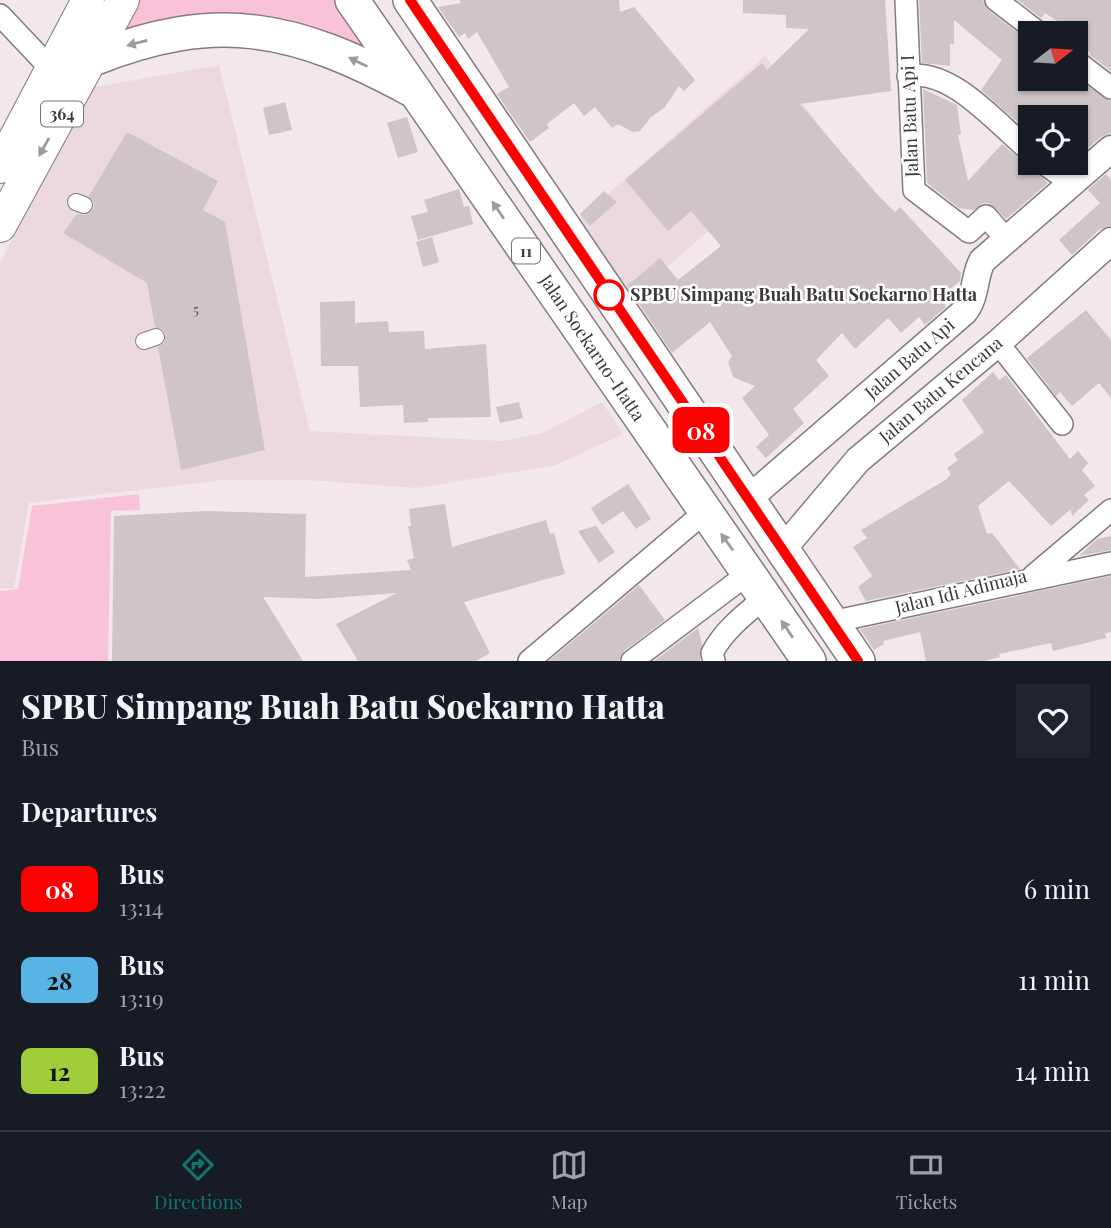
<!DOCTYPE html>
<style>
body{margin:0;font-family:"Playfair Display",serif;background:#20242c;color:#f1f3f6;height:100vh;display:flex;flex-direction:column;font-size:26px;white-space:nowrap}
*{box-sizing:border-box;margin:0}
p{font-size:23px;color:#9ea1a6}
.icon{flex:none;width:38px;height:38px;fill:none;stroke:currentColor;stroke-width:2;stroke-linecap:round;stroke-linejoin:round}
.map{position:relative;height:661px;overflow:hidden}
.panel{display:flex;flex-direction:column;background:#171b24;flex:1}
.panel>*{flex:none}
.badge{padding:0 14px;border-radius:10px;font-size:24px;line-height:46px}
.needle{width:46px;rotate:73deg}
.tools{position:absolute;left:1018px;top:21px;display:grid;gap:14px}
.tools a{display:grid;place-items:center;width:70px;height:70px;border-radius:0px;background:#171b24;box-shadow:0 2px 5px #0004;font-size:35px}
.map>.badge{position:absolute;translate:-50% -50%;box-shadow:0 0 0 4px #fff}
h2{padding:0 21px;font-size:26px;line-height:63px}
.round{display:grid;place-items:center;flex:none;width:74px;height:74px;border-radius:0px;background:#20242c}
.overview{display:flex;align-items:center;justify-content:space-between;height:119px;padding:0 21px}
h1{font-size:33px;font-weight:800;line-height:52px}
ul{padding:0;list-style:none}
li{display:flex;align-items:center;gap:21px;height:91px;padding:0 21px}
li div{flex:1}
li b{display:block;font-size:26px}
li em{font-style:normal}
li .badge{min-width:77px;font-weight:700;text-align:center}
.dock{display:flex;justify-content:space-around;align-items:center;height:98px;border-top:2px solid #363941;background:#171b24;font-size:19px;color:#9ea1a6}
.dock a{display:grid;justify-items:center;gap:4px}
.dock .current{color:#0f766e}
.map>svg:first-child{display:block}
.built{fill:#ecd9e0}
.green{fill:#fac2d8}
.building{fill:#cfc4c8}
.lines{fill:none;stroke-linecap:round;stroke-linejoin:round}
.pedestrian-casing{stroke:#857b7f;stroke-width:18}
.minor-casing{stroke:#857b7f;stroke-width:24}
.tertiary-casing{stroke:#857b7f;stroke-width:29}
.primary-casing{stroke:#857b7f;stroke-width:34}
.trunk-casing{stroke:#857b7f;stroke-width:36}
.pedestrian{stroke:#fff;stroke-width:16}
.minor{stroke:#fff;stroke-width:21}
.tertiary{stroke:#fff;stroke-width:26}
.primary{stroke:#fff;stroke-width:32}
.trunk{stroke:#fff;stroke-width:33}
.oneway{fill:#9e9b9c}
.line-casing{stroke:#fff;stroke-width:16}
.line{stroke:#f00;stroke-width:10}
.stop-dot{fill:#fff;stroke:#f00;stroke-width:3.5}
.labels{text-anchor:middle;stroke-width:5;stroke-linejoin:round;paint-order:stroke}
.number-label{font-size:14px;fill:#615a5d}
.shield{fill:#fff;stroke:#767374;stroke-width:2}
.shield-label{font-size:16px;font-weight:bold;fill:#3c3739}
.street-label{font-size:18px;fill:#3c3739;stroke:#fff}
.stop-label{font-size:18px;font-weight:bold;fill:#3c3739;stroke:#fff;text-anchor:start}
</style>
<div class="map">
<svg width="1111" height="661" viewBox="0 0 1111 661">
<rect width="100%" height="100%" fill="#f2e7eb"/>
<g class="built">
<polygon points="765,56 824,131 628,301 576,222"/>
<polygon points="219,65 310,431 502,441 542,433 602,402 623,434 556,465 417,488 309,480 223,480 29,503 14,588 0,588 0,263 90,88"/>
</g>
<g class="green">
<polygon points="121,0 349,0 409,85 296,36 93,51"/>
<polygon points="139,494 140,510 111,511 108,661 0,661 0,591 18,589 32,506"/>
</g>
<g class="building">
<polygon points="459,0 619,0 620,12 634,7 695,80 684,91 679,86 664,108 650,118 640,131 633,132 618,124 612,128 595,107 584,116 574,103 547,124 549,128 530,142 497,94 509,87 477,32 468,39 465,33 459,37 438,7 461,3"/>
<polygon points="743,0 885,0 891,91 800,104 876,193 895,212 900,207 961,273 960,281 940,298 946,307 925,325 919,317 901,333 888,318 855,349 842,333 816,360 829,376 793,409 804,423 766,458 756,447 769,435 742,398 755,386 733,377 728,362 732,356 710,322 672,353 627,286 660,258 678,280 721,246 691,211 668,231 625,180 762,63 767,70 809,29 786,28 786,15 743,13"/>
<polygon points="919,0 983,0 988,10 1031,43 1031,79 1076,78 1111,101 1111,133 1101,137 1076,158 1076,117 1031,117 1031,134 981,90 1002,60 954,20 954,44 950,44 950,66 922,63"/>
<polygon points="1018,0 1111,0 1111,71 1090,55 1091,53 1078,42 1080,39 1076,33 1045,13 1041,18"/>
<polygon points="923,89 957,105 961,134 958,135 968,181 1002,144 1048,183 1006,219 989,203 983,203 974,210 959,208 927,183"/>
<polygon points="285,102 292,130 269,135 263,108"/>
<polygon points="407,117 418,152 398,158 387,123"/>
<polygon points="127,132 218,181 203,210 225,222 265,450 181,470 158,347 164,343 166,334 162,329 155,327 147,283 63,233 77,214 86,215 94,209 94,203 89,196"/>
<polygon points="1106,174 1111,180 1111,226 1100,229 1072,255 1059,240 1100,203 1088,190"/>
<polygon points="459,189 464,207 469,206 473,224 418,240 411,216 428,212 424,200"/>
<polygon points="604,191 617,202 590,226 580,214"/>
<polygon points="432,237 439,262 423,267 416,242"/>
<polygon points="355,301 355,323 388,321 389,332 424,331 425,349 486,344 491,417 428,418 428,422 404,423 403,405 360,407 358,366 321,366 320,302"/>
<polygon points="1086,310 1111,340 1111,398 1099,383 1072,406 1060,392 1056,396 1027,358"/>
<polygon points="993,372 999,380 1006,375 1070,459 1078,451 1088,463 1082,470 1095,486 1084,495 1089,500 1072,516 1071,509 1051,526 1009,481 978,506 987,534 992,533 1020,569 866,601 858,587 872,576 853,547 867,538 861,530 947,479 951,474 947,468 958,460 954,454 984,432 962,400"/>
<polygon points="519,402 523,418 500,423 496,407"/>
<polygon points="628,484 651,519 636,529 623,511 602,525 591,508"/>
<polygon points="445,504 452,547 546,520 550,534 554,533 565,574 464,602 490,653 476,661 358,661 336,624 397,593 319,599 263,597 303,661 112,661 114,516 206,511 306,514 305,577 411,570 407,560 414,558 408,526 411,526 409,509"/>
<polygon points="596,526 615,552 599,563 578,531"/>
<polygon points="1111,536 1111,550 1079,556 1097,539"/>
<polygon points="1111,576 1111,632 1105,633 1106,638 1053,651 1051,643 999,654 1000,657 984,661 926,661 920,632 883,641 884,644 874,650 860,629"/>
<polygon points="639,585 665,620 624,651 619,661 549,661"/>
<polygon points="698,628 702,645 700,661 654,661"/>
</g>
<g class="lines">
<g class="pedestrian-casing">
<g id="pedestrian">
<polyline points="76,202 84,205"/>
<polyline points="144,341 156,337"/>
</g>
</g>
<g class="minor-casing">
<g id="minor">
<polyline points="906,0 914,190 969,232 986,216 1006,239"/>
<polyline points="996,0 1039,33"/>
<polyline points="0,15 53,71"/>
<polyline points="1076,61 1111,88"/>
<path d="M908,76C952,68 998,125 1031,152"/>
<polyline points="1043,163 1070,182"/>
<polyline points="998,343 1062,424"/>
<polyline points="1033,576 1111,510"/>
<polyline points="831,622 1111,563"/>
<polyline points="529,661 706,511"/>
<polyline points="632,661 749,573"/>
<path d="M714,661L712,653C724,630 746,613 766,597"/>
</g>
</g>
<g class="tertiary-casing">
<g id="tertiary">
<path d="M747,500L964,312C977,296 973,279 982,261L1111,149"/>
<polyline points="782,550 858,460 998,343 1111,241"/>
</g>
</g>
<g class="primary-casing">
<g id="primary">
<polyline points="0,167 88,0"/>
<polyline points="0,226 123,0"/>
</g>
</g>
<g class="trunk-casing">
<g id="trunk">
<polyline points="352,0 809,661"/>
<polyline points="410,0 858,661"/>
<path d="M93,59C217,9 296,27 410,89"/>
</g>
</g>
<use href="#pedestrian" class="pedestrian"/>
<use href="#minor" class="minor"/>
<use href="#tertiary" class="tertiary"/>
<use href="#primary" class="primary"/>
<use href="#trunk" class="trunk"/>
</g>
<defs><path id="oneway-solid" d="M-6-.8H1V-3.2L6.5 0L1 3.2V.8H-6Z" transform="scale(1.75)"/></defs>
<g class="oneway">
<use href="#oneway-solid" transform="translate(137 43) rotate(165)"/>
<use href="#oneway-solid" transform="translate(358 62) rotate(-154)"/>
<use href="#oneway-solid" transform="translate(44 147) rotate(119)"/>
<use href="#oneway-solid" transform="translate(498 210) rotate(-124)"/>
<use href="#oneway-solid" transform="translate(727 542) rotate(-126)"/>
<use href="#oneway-solid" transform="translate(787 629) rotate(-124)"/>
</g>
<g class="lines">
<g class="line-casing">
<polyline id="line" points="410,0 858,661"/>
</g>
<use href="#line" class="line"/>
</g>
<circle class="stop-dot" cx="609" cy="295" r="14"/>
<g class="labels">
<g class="number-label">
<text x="196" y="315">5</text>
</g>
<g class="shield">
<rect x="41" y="101.5" width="42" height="25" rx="5"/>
<rect x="512" y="238.5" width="28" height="25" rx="5"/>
</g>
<g class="shield-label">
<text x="62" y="120">364</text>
<text x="526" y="257">11</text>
</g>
<g class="street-label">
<text transform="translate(910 116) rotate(-92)" y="6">Jalan Batu Api I</text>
<text transform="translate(592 348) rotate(56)" y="6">Jalan Soekarno-Hatta</text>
<text transform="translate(910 359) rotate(-41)" y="6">Jalan Batu Api</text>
<text transform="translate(941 390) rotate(-40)" y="6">Jalan Batu Kencana</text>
<text transform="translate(961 592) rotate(-14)" y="6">Jalan Idi Adimaja</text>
</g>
<g class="stop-label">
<text x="630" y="301">SPBU Simpang Buah Batu Soekarno Hatta</text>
</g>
</g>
</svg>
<div class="tools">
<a><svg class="needle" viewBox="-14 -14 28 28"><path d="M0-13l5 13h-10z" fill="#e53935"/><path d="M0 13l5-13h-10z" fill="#9ea1a6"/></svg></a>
<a><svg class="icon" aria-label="locate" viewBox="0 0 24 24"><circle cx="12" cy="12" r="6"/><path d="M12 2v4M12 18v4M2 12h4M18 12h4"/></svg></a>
</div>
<b class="badge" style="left:701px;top:430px;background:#f00;color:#fff">08</b>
</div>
<section class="panel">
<div class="overview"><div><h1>SPBU Simpang Buah Batu Soekarno Hatta</h1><p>Bus</p></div><a class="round"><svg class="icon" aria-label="heart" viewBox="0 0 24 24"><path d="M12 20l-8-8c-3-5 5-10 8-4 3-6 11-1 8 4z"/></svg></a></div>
<h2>Departures</h2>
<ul>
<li><span class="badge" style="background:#f00;color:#fff">08</span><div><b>Bus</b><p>13:14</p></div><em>6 min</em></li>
<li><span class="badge" style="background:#58b4e5;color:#111">28</span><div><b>Bus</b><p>13:19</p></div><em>11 min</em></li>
<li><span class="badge" style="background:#a2cd3a;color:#111">12</span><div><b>Bus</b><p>13:22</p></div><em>14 min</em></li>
</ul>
</section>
<nav class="dock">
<a class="current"><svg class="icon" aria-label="directions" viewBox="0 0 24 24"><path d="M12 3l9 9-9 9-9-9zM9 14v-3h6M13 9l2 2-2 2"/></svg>Directions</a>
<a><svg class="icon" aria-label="map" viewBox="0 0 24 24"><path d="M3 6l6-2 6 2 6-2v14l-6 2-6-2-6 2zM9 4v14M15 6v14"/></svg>Map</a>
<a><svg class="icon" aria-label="tickets" viewBox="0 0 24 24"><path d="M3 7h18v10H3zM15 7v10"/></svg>Tickets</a>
</nav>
